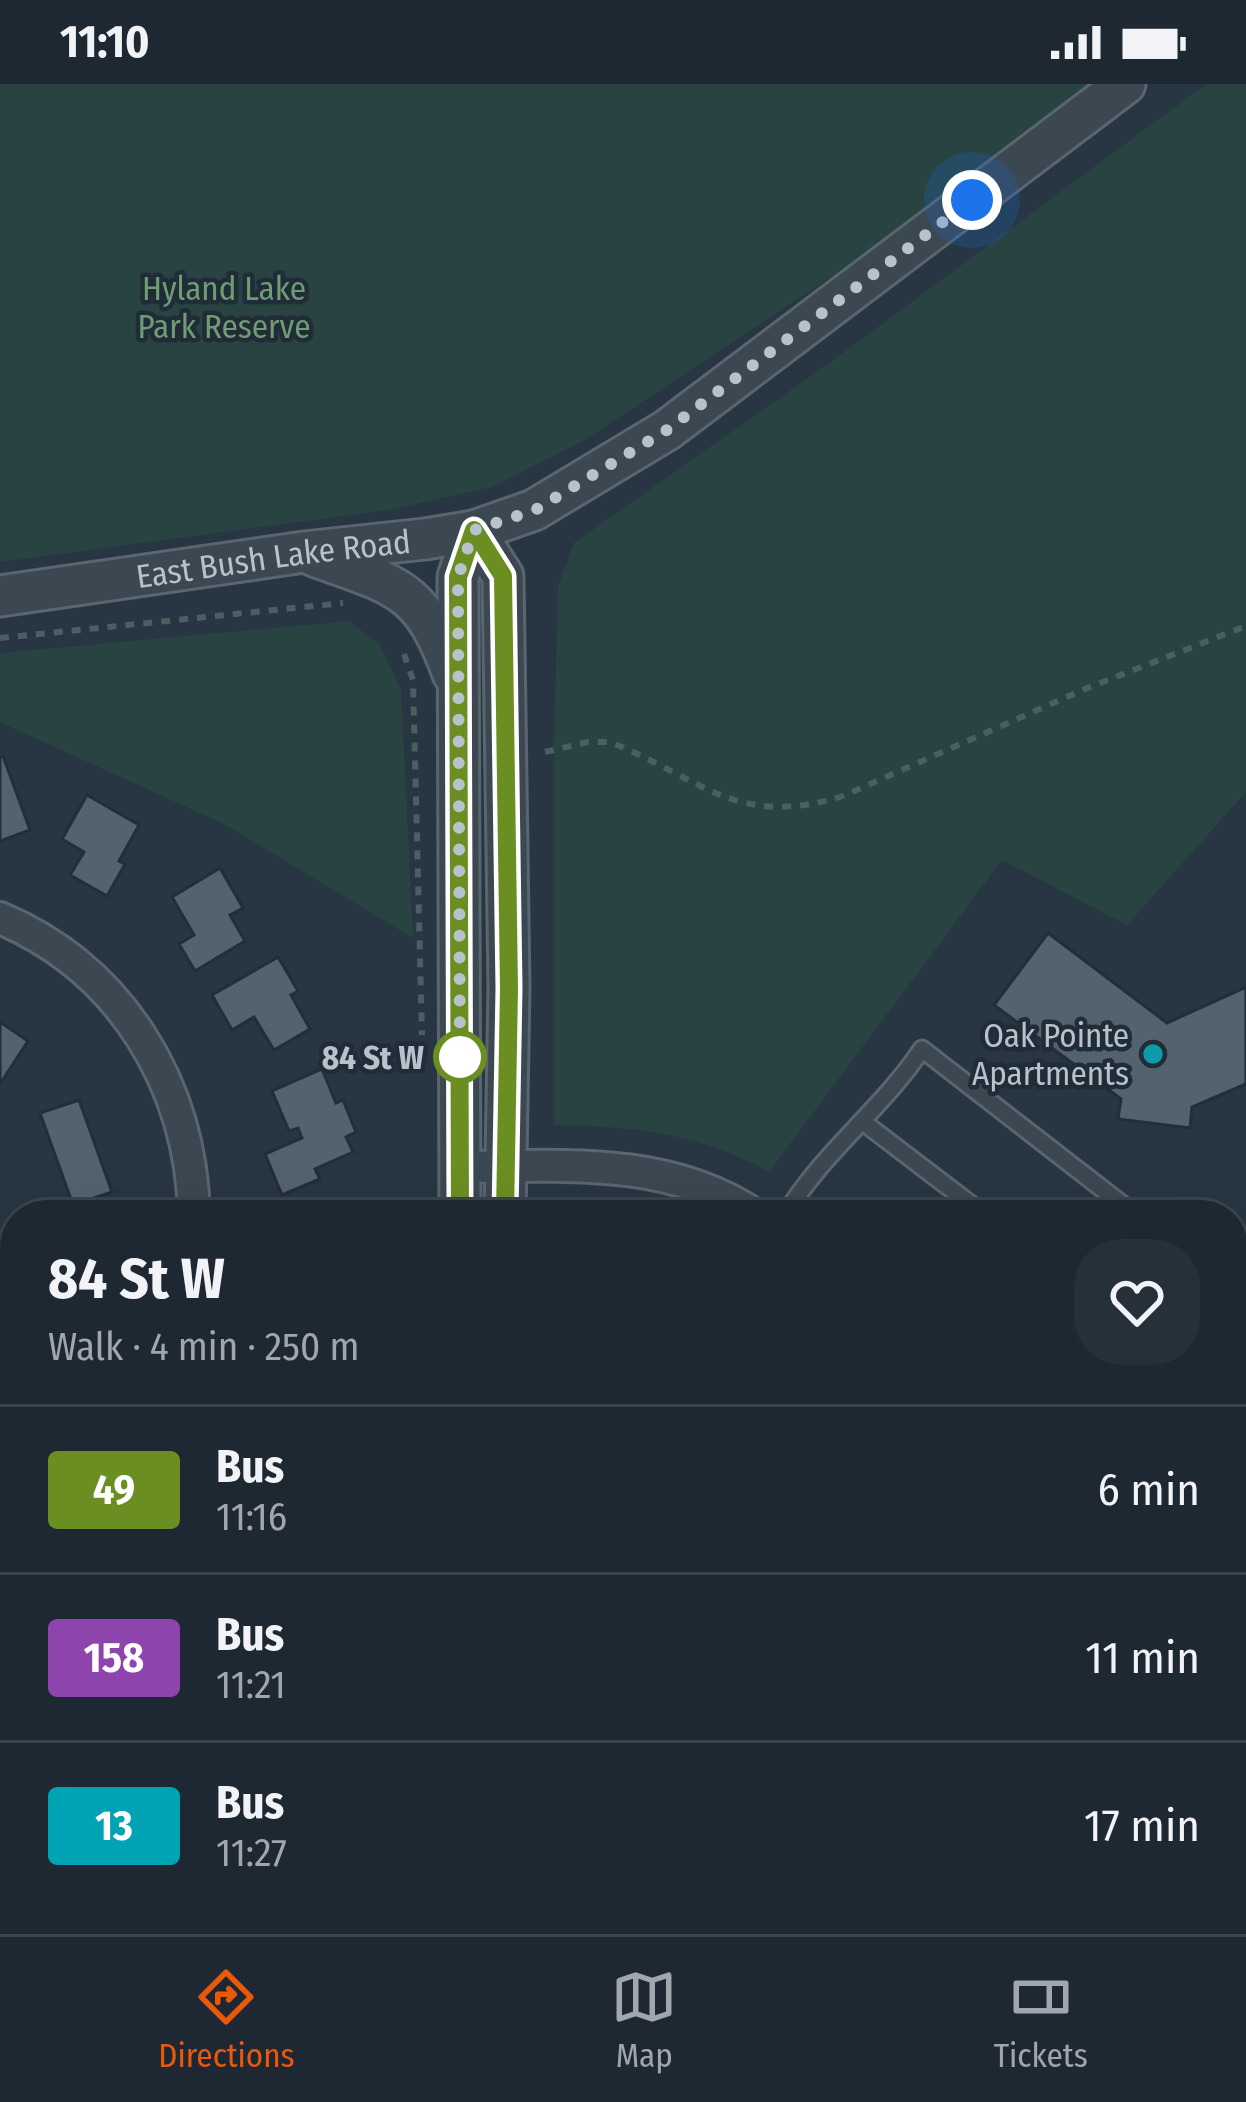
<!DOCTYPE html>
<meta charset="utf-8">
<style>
body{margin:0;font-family:"Fira Sans Condensed",sans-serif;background:#25303a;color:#f1f3f6;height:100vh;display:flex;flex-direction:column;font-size:45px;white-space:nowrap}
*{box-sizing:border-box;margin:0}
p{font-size:39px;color:#a0a6ac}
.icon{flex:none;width:66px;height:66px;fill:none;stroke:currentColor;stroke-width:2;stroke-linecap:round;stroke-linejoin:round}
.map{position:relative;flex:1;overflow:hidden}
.details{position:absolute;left:0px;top:1116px;width:1248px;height:735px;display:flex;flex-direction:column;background:#1d2832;border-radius:48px 48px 0 0;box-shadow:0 12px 48px #0002,0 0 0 3px #3b444d}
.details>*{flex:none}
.badge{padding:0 24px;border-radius:9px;font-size:42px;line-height:78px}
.you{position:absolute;width:60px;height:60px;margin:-30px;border:9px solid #fff;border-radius:50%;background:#1a73e8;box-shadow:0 0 0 18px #1a73e833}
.map>.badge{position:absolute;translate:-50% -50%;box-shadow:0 0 0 6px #fff}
.round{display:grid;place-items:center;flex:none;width:126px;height:126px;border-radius:48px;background:#25303a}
.overview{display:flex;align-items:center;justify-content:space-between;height:204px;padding:0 48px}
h1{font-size:57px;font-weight:700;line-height:90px}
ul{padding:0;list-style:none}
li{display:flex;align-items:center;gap:36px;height:168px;padding:0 48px;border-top:3px solid #3b444d}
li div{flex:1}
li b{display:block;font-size:45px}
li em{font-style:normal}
li .badge{min-width:132px;font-weight:700;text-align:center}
.status{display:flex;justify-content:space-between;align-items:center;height:84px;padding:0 60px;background:#1d2832;direction:ltr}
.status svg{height:33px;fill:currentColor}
.menu{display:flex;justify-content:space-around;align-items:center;height:168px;border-top:3px solid #3b444d;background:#1d2832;font-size:33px;color:#a0a6ac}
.menu a{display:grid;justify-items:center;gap:6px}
.menu .active{color:#ea580c}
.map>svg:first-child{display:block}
.green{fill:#294342}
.building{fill:#52636f;stroke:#222e39;stroke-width:3}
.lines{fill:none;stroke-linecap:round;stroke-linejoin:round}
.service-casing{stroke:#59656f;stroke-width:21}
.minor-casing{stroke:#59656f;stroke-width:36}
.tertiary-casing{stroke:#59656f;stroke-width:45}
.path{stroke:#496060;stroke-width:6;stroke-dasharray:9 9;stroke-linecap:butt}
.service{stroke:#3b4751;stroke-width:15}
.minor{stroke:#3b4751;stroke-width:30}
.tertiary{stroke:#3b4751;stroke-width:39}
.line-casing{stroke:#fff;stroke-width:27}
.line{stroke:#6b8e23;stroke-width:18}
.walk{stroke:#b8c2cb;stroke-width:12;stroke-dasharray:0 21.6}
.culture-dot{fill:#0f9aa8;stroke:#202c37;stroke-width:4.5}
.stop-dot{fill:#fff;stroke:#6b8e23;stroke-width:6}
.labels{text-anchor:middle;stroke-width:9;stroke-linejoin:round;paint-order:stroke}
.park-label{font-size:33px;fill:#6f9c73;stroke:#202c37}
.street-label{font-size:33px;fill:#b8c2cb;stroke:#202c37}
.poi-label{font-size:33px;fill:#b8c2cb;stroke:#202c37;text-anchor:end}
.stop-label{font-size:33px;font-weight:bold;fill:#b8c2cb;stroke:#202c37;text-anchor:end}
</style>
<div class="status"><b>11:10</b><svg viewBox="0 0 49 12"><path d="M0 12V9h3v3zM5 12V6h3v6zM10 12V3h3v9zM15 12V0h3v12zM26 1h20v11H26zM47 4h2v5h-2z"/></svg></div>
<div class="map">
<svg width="1246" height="1850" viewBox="0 0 1246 1850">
<rect width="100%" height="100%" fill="#273642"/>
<g class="green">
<polygon points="0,0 1088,0 857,176 585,356 492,403 389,426 0,478"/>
<path d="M1206,0H1246V708L1127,841L1002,776L769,1088C701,1049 630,1042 554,1041V655L558,502L574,459L832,277Z"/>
<polygon points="349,537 380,561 401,606 413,854 224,740 0,638 0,569"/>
</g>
<g class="building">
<polygon points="3,672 30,746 0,757 0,673"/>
<polygon points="87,711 139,741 119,777 125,780 107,812 70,791 84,768 62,755"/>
<polygon points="220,784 243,824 230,831 245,857 195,887 179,860 194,851 172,813"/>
<polygon points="1048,849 1167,939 1246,903 1246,1000 1192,1023 1190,1044 1118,1035 1121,1015 994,921"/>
<polygon points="278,873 298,907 291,911 310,945 274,966 254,933 232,946 212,911"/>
<polygon points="0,938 28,957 0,1000"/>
<polygon points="322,985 336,1019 343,1016 356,1048 346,1053 353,1068 315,1085 320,1095 282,1111 265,1070 302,1054 298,1044 289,1047 272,1007"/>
<polygon points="79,1016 112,1108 73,1121 40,1029"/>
<polygon points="326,1115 326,1131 271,1131 271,1117"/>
<polygon points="15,1668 15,1747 0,1732 0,1683"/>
<polygon points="1233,1815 1246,1824 1242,1830 1246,1833 1246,1850 1198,1850 1204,1841 1200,1836 1233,1836"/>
<polygon points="0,1829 15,1829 15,1836 21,1836 20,1850 0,1850"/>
<polygon points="207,1836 289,1836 283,1850 238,1850"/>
<polygon points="871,1836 958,1836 951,1842 958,1850 883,1850"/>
</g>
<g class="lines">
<g class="service-casing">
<g id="service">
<polyline points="863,1038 985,1131"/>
<path d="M785,1131C822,1069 882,1025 922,965L1136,1131"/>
<polyline points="1233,1239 1246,1221"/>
<polyline points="1233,1320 1246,1329"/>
<polyline points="1233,1762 1246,1757"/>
<polyline points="1160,1840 1161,1836"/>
</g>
</g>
<g class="minor-casing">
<g id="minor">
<path d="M0,834C121,885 191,1001 194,1131"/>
<path d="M461,1083C562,1082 667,1072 755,1131"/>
<polyline points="1233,1496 1246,1506"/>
<polyline points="0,1501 15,1517"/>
<polyline points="733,1836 751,1850"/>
</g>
</g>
<g class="tertiary-casing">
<g id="tertiary">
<polyline points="474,447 503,492 509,904 505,1131"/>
<path d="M314,472C395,502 421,501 453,590"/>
<path id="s1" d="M0,512L304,468L425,455L474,447L534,426L667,346L1125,0"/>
<polyline points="460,1131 458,493 474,447"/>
<polyline points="406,1850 411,1836"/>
</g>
</g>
<g class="path">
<polyline points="0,554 343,519"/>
<polyline points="404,570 413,596 422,951"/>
<path d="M545,668L588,658H610C703,695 736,745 843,712L1085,605L1246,542"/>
<polyline points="357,1850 362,1836"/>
</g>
<use href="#service" class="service"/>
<use href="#minor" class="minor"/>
<use href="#tertiary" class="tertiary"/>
</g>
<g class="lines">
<g class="line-casing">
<polyline id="line" points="460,1131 458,493 474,446 503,492 509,904 505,1131"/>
</g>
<use href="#line" class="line"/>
<polyline class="walk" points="460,973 460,988 458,493 474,446 535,426 667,346 972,116"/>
</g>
<circle class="culture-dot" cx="1153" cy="970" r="12"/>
<circle class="stop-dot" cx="460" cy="973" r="24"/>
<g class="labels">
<g class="park-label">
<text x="224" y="216">Hyland Lake<tspan x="224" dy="38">Park Reserve</tspan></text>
</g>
<g class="street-label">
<text dy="12" stroke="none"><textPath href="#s1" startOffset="276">East Bush Lake Road</textPath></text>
</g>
<g class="poi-label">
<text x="1129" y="963">Oak Pointe<tspan x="1129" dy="38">Apartments</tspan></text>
</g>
<g class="stop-label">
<text x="424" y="985">84 St W</text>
</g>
</g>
</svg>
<div class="you" style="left:972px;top:116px"></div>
<section class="details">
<div class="overview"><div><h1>84 St W</h1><p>Walk · 4 min · 250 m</p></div><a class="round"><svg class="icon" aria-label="heart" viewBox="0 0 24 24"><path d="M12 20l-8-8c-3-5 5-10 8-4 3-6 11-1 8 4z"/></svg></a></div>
<ul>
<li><span class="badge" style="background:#6b8e23;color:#fff">49</span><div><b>Bus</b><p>11:16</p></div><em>6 min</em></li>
<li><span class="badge" style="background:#8e44ad;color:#fff">158</span><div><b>Bus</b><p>11:21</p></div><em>11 min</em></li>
<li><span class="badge" style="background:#00a3b4;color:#fff">13</span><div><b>Bus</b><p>11:27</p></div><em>17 min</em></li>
</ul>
</section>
</div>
<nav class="menu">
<a class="active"><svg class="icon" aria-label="directions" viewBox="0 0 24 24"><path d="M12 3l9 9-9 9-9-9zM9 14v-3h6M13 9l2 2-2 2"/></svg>Directions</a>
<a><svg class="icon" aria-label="map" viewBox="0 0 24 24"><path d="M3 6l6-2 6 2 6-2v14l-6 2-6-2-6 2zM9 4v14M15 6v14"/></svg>Map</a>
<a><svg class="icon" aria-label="tickets" viewBox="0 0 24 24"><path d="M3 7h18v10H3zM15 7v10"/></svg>Tickets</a>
</nav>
